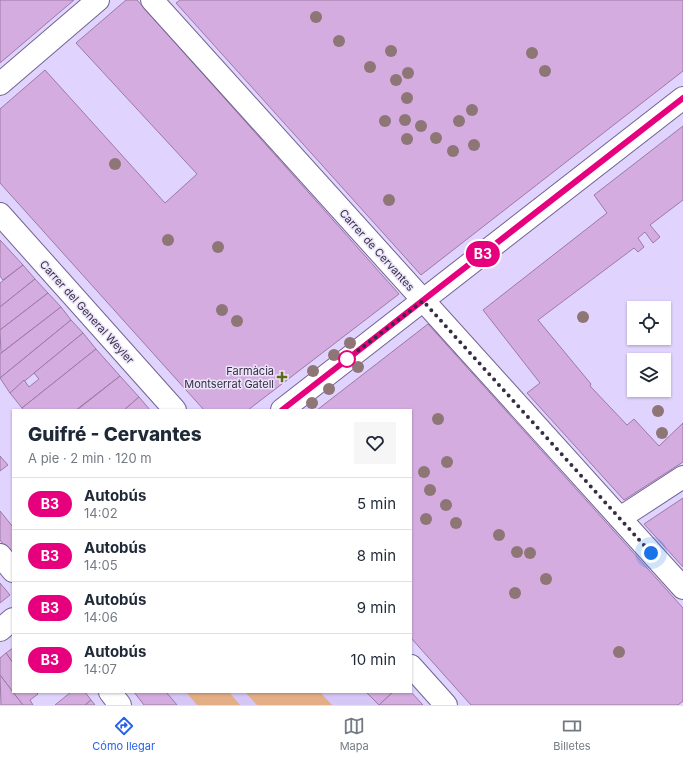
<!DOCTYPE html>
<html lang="es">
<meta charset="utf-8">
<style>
body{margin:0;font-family:Inter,sans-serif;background:#f6f6f7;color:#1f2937;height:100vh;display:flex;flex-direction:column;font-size:15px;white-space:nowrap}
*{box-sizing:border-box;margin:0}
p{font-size:13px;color:#747a83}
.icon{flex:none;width:22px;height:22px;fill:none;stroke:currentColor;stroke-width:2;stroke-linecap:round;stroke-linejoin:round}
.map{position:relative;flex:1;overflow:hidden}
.side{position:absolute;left:12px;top:409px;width:400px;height:284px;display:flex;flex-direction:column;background:#fff;border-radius:0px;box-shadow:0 1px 3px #0004}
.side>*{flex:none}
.badge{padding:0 8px;border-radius:13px;font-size:14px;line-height:26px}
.fabs{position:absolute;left:627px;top:301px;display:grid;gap:8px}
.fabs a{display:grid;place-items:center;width:44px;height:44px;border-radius:0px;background:#fff;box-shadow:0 1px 3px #0004;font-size:20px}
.you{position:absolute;width:20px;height:20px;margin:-10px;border:3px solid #fff;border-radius:50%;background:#1a73e8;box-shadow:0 0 0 6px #1a73e833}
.map>.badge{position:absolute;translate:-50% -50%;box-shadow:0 0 0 2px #fff}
.round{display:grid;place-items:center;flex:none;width:42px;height:42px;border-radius:0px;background:#f6f6f7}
.overview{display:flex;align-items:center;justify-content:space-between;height:68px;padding:0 16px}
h1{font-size:19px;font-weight:800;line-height:30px}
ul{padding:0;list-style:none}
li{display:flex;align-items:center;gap:12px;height:52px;padding:0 16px;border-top:1px solid #e0e1e3}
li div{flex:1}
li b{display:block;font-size:15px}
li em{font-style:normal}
li .badge{min-width:44px;font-weight:700;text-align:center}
.menu{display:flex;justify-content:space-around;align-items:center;height:56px;border-top:1px solid #e0e1e3;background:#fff;font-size:11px;color:#747a83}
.menu a{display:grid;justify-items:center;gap:2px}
.menu .active{color:#2563eb}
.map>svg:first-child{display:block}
.built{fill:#d5c6f5}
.green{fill:#e3ae85}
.building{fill:#d4acdf;stroke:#9c7aa5}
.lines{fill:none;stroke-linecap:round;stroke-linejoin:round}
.minor-casing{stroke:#726391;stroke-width:24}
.minor{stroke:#fff;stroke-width:22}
.tree{fill:#8e7576}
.line-casing{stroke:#fff;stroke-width:9}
.line{stroke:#e6007e;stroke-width:6}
.walk{stroke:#352e43;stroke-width:4;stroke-dasharray:0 7.2}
.stop-dot{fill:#fff;stroke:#e6007e;stroke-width:2}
.poi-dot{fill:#5c6a13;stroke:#ebe4fa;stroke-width:1.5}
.labels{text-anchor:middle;stroke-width:3;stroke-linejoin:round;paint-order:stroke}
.street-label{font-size:11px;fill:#352e43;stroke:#ebe4fa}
.poi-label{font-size:11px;fill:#352e43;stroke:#ebe4fa;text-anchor:end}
</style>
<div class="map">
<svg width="683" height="705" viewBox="0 0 683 705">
<rect width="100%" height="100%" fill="#e0d3fe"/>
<polygon class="built" points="134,692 393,692 379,705 144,705"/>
<g class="green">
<polygon points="186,692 229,692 240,705 197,705"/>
<polygon points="245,692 320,692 332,705 257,705"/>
</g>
<g class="building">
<polygon points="0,0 74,0 0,63"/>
<polygon points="126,0 137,0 399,294 248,410 204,410 0,183 0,109 45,70 165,203 197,174 76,43"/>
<polygon points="180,0 683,0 683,71 421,275 176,3"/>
<polygon points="683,126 683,200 650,225 660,237 653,243 645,232 638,238 644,247 638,252 634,248 538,320 591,384 590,386 627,425 634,419 659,446 683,423 683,462 624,500 527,393 540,383 483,310 607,213 594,195"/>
<polygon points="0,240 23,265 3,280 0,276"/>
<polygon points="23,265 35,279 0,307 0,283"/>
<polygon points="35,279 48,293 0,330 0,307"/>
<polygon points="48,293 61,307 1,353 0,330"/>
<polygon points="61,307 71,320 0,378 0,354"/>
<polygon points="71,320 83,333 10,393 0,378"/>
<polygon points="428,324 683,608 683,701 678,705 471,705 411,638 411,410 317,410"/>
<polygon points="83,333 96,349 22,408 10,393 24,380 29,387 39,379 34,373"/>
<polygon points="96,349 120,376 76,410 23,410 22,408"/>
<polygon points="120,376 139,397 124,410 77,410"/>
<polygon points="139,397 150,410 124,410"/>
<polygon points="0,456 8,465 0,471"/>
<polygon points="683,498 683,567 644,524"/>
<polygon points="0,511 13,527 13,556 0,540"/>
<polygon points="0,583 10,595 0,603"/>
<polygon points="13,648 13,663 6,653"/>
<polygon points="6,653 13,663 13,692 0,675 0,658"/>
<polygon points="0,675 13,692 23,705 1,705"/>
<polygon points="13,692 36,692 38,694 30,700 33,705 23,705"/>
<polygon points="71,692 85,692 91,700 85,705 55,705"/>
<polygon points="134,692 166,692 177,705 144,705"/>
<polygon points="366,692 393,692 379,705"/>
<polygon points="393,692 411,692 423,705 379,705"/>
<polygon points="91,700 95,705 85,705"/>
</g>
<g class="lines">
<g class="minor-casing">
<g id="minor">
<polyline points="152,0 683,588"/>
<polyline points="0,84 98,0"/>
<polyline points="0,214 175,410"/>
<polyline points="282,410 683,98"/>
<polyline points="620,518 683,477"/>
<polyline points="0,555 13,571"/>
<polyline points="0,630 13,619"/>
<polyline points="411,666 446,705"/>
<polyline points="110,692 120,705"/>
</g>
</g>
<use href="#minor" class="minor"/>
</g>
<g class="tree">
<circle cx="316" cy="17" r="6"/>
<circle cx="339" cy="41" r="6"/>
<circle cx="391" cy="51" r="6"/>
<circle cx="532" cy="53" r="6"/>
<circle cx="370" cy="67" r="6"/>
<circle cx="545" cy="71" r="6"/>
<circle cx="408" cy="73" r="6"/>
<circle cx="396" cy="80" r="6"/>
<circle cx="407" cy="98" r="6"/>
<circle cx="472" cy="110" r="6"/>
<circle cx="405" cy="120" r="6"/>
<circle cx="385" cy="121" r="6"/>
<circle cx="459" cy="121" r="6"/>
<circle cx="421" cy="126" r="6"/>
<circle cx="436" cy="138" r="6"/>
<circle cx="407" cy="139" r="6"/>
<circle cx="474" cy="145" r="6"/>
<circle cx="453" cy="151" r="6"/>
<circle cx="115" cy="164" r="6"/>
<circle cx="389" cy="200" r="6"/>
<circle cx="168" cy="240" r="6"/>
<circle cx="218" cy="247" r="6"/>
<circle cx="222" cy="310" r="6"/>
<circle cx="583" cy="317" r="6"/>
<circle cx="237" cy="321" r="6"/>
<circle cx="350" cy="343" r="6"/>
<circle cx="334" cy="355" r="6"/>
<circle cx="358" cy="367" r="6"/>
<circle cx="313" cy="371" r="6"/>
<circle cx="329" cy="389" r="6"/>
<circle cx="312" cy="403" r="6"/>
<circle cx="658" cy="411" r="6"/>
<circle cx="438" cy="419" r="6"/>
<circle cx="662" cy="433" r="6"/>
<circle cx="447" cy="462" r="6"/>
<circle cx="424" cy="472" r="6"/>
<circle cx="430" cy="490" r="6"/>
<circle cx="446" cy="505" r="6"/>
<circle cx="426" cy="519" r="6"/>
<circle cx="456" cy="523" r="6"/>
<circle cx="499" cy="535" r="6"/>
<circle cx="517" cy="552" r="6"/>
<circle cx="530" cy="553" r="6"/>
<circle cx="546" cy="579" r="6"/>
<circle cx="515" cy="593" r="6"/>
<circle cx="619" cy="652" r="6"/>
</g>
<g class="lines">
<g class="line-casing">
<polyline id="line" points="282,410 683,98"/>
</g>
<use href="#line" class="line"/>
<polyline class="walk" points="347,359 423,301 651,553"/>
</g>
<circle class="stop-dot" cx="347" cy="359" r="8"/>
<path class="poi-dot" d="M280 371h4v4h4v4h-4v4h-4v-4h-4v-4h4z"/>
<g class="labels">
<g class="street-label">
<text transform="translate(377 250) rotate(48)" y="4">Carrer de Cervantes</text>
<text transform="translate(87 312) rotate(48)" y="4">Carrer del General Weyler</text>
</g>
<g class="poi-label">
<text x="274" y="375">Farmàcia<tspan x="274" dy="13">Montserrat Gatell</tspan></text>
</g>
</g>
</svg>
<div class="fabs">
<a><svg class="icon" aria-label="locate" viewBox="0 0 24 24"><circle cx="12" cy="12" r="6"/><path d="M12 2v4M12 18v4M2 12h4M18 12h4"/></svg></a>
<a><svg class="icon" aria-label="layers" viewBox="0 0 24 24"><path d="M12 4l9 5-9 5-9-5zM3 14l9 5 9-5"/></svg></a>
</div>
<div class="you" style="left:651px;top:553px"></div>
<b class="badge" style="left:483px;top:254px;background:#e6007e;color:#fff">B3</b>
<section class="side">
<div class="overview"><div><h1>Guifré - Cervantes</h1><p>A pie · 2 min · 120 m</p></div><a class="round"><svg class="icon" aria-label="heart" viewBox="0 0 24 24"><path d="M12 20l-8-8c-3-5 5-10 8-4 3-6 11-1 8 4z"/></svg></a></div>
<ul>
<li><span class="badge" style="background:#e6007e;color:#fff">B3</span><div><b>Autobús</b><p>14:02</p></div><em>5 min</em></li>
<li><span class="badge" style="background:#e6007e;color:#fff">B3</span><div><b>Autobús</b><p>14:05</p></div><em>8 min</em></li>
<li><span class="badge" style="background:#e6007e;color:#fff">B3</span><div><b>Autobús</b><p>14:06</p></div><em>9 min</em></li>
<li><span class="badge" style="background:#e6007e;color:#fff">B3</span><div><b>Autobús</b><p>14:07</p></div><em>10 min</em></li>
</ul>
</section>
</div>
<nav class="menu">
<a class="active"><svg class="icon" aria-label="directions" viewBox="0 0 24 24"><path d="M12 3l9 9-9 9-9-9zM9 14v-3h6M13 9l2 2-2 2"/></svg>Cómo llegar</a>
<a><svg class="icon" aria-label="map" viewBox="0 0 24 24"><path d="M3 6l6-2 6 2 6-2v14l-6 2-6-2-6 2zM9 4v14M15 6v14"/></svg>Mapa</a>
<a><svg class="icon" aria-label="tickets" viewBox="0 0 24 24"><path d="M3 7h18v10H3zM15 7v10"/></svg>Billetes</a>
</nav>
